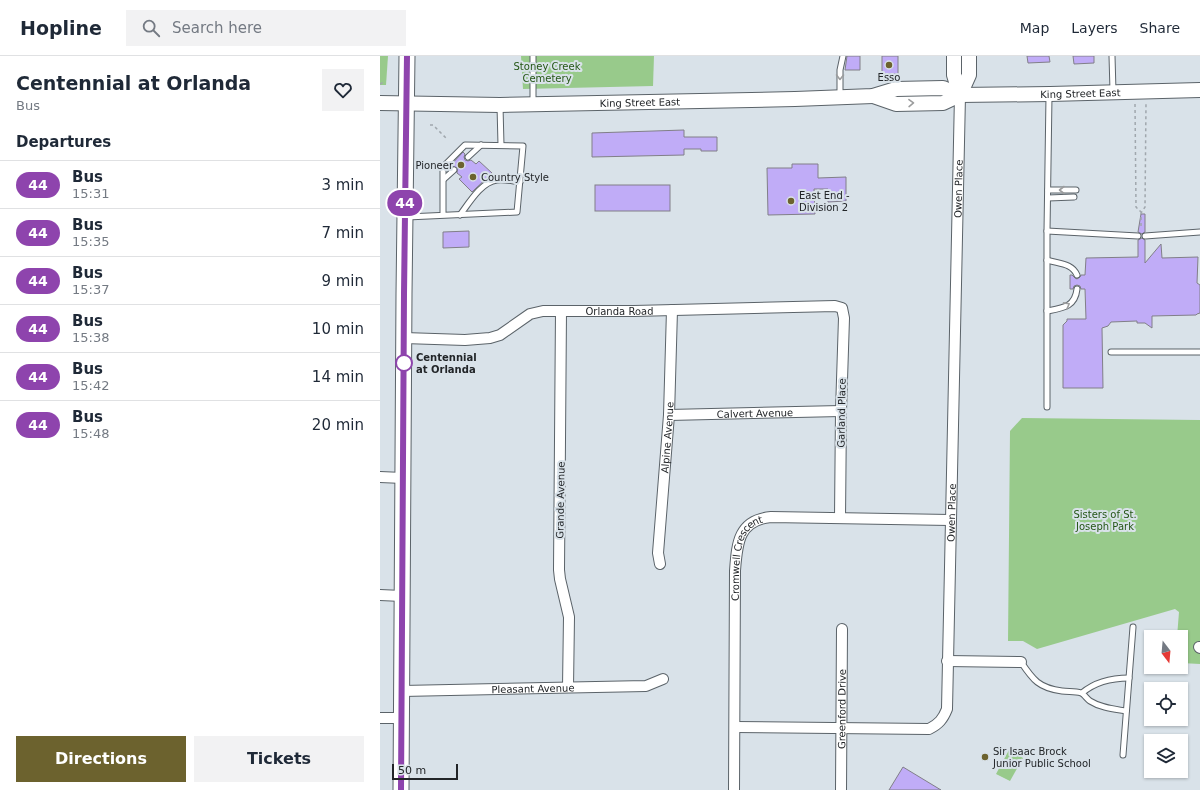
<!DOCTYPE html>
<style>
body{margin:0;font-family:"DejaVu Sans",sans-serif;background:#f2f2f3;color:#1f2937;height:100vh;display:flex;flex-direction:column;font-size:15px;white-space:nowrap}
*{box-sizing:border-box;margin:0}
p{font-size:13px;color:#747a83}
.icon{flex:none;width:22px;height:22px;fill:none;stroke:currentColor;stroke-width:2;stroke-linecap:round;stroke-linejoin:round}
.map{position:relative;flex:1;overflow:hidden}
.panel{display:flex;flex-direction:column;background:#fff;width:380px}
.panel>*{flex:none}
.badge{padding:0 8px;border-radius:13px;font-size:14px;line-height:26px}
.needle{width:26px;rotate:164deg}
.tools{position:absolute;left:764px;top:574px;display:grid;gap:8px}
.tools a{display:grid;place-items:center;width:44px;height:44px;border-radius:0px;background:#fff;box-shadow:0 1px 3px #0004;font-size:20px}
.scale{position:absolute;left:12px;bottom:10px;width:66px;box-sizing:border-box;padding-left:4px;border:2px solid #222528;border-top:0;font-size:11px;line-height:14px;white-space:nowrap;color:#222528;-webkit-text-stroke:3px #d9e2e9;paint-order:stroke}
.map>.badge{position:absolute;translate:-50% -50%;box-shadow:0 0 0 2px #fff}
h2{padding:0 16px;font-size:15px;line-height:36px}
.round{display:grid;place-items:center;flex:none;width:42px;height:42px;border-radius:0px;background:#f2f2f3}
.head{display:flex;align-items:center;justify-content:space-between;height:68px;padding:0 16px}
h1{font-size:19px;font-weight:600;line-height:30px}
.action{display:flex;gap:8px;margin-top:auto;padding:8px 16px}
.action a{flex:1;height:46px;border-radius:0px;background:#6c622e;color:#fff;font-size:16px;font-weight:600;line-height:46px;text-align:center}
.action a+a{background:#f2f2f3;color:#1f2937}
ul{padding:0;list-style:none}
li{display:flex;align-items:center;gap:12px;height:48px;padding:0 16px;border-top:1px solid #e0e1e3}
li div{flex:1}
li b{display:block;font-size:15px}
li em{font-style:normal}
li .badge{min-width:44px;font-weight:700;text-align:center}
header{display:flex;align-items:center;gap:24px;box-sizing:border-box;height:56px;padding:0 20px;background:#fff;border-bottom:1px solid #e0e1e3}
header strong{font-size:19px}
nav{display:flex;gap:22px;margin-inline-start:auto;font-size:14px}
.search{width:280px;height:36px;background:#f2f2f3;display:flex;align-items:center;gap:10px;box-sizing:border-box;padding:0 14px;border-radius:0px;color:#747a83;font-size:15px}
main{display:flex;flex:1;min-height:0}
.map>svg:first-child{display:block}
.green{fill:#98ca8b}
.building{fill:#c0acf7;stroke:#817f88}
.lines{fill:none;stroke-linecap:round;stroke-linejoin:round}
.lane-casing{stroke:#5b6369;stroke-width:7}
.street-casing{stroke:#5b6369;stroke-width:12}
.secondary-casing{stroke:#5b6369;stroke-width:16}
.primary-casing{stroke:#5b6369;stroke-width:17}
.path{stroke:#a0a7ad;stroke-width:1.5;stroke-dasharray:3 3;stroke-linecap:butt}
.lane{stroke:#fff;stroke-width:5}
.street{stroke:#fff;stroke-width:10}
.secondary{stroke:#fff;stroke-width:14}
.primary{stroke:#fff;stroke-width:15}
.oneway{stroke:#9c9d9e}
.line-casing{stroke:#fff;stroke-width:9}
.line{stroke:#8e44ad;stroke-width:6}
.poi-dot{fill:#6c622e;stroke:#d9e2e9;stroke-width:1.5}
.stop-dot{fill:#fff;stroke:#8e44ad;stroke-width:2}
.labels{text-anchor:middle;stroke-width:4;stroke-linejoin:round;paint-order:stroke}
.park-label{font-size:10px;fill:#245615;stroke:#d9e2e9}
.poi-label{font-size:10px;fill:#222528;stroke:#d9e2e9;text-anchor:start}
.street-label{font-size:10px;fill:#222528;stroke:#d9e2e9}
.stop-label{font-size:10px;font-weight:bold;fill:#222528;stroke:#d9e2e9;text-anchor:start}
</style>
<header>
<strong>Hopline</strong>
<div class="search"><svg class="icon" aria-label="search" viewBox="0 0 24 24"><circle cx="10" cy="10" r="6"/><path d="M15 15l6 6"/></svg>Search here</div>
<nav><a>Map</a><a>Layers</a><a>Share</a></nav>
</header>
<main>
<section class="panel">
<div class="head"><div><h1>Centennial at Orlanda</h1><p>Bus</p></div><a class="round"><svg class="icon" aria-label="heart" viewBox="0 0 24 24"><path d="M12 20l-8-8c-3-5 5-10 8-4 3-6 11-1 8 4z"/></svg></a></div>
<h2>Departures</h2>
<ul>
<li><span class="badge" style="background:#8e44ad;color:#fff">44</span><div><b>Bus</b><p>15:31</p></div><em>3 min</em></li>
<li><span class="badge" style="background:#8e44ad;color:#fff">44</span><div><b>Bus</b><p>15:35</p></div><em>7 min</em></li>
<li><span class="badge" style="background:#8e44ad;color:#fff">44</span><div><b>Bus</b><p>15:37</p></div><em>9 min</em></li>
<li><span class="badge" style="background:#8e44ad;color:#fff">44</span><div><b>Bus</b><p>15:38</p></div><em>10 min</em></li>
<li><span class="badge" style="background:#8e44ad;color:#fff">44</span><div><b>Bus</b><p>15:42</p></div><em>14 min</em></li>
<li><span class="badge" style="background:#8e44ad;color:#fff">44</span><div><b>Bus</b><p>15:48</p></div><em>20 min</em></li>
</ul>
<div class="action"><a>Directions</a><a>Tickets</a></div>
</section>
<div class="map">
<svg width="820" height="734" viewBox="0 0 820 734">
<rect width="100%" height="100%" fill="#d9e2e9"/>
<g class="green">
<polygon points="0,0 8,0 6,29 0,29"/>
<polygon points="141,0 274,0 273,30 143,33"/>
<polygon points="642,362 820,364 820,608 801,607 801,581 797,581 799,556 795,553 657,593 643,585 628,585 630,375"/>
<polygon points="629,694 643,702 630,725 616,718"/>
</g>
<g class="building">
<polygon points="467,0 480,0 480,14 465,14"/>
<rect x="502" y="0" width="16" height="18"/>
<polygon points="647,0 669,0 670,6 648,7"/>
<polygon points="693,0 714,0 714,7 694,8"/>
<polygon points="304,74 304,81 337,81 337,95 321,95 321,93 304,93 304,99 212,101 212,77"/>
<polygon points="83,96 85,98 84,101 85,104 88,105 91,104 96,108 99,105 112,117 92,136 79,123 82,121 77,117 77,112 70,110"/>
<polygon points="412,108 438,108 438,122 466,121 466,145 448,146 448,133 434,133 435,158 388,159 387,112 412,112"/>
<rect x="215" y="129" width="75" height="26"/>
<polygon points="761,158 765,158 765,176 762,178 758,176"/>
<polygon points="89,175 89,191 63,192 63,176"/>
<polygon points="762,182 765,184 765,207 781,188 782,202 818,201 817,227 820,229 820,257 817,258 816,259 772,260 772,272 765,267 757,267 757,265 731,266 728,270 722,272 723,332 683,332 683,269 687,265 687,263 706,263 705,233 701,233 700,230 697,229 694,230 693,233 690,233 690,219 692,219 695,222 697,223 700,221 701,219 705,219 706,202 758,201 758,184"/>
<polygon points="523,711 561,734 509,734"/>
</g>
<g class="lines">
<g class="lane-casing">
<g id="lane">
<polyline points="153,0 153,47"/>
<polyline points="732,0 733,35"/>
<polyline points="460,41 460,14 463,0"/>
<polyline points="120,50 121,89"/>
<polyline points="88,101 101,89"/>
<polyline points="64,123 74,114"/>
<polyline points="668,134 696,134"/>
<polyline points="668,142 694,141"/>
<path d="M80,159C89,147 101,126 117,124C125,123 132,125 140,126"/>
<polyline points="27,161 137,156 143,90 85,89 63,111 63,159"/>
<polyline points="667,175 758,180"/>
<polyline points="765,180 820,176"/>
<path d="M667,204C679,208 692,207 697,219"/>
<path d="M667,255C683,252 695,251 697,233"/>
<polyline points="731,296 820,296"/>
<polyline points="667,351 667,175 669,40"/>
<path d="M641,606C653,624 659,632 682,635C688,636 695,635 701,637C704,638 707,643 710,645C721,652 734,653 746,655"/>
<path d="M702,637C715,626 731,622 749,622"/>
<polyline points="743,699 753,571"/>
</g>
</g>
<g class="street-casing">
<g id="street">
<polyline points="181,255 179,514 180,523 189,561 188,631"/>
<path id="s1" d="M24,282L85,284L110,282L120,279L150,258L163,255H254L455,250L462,252L464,262L461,355L460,462"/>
<path id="s2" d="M289,359L461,355"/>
<polyline points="0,421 23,422"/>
<path id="s3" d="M280,508L278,497L289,359L292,254"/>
<polyline points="0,539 22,540"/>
<polyline points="819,591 820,592"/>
<polyline points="567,605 641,606"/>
<path id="s4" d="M22,635L266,630L283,623"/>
<polyline points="0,662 21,662"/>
<path id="s5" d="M355,671L549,673C559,668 563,663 567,653L580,39"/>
<path id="s6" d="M354,734L355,515C357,488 358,464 391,461L570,464"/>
<path id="s7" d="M461,734L462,573"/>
</g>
</g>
<g class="secondary-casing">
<g id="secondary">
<polyline points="574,0 574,19 580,39"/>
<polyline points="580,39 589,19 589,0"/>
<polyline points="493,40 516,48 563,47 580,39"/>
<path id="s8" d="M0,47L120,49L415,43L493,40L516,33L563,32L580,39L670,38L820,34"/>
</g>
</g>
<g class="primary-casing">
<polyline id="primary" points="21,734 24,238 27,0"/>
</g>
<g class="path">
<polyline points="0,28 4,26"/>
<polyline points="755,48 756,151 761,156"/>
<polyline points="50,69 53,69 66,82"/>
<polyline points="761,170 761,157 765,151 766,47"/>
</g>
<use href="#lane" class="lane"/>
<use href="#street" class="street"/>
<use href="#secondary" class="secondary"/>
<use href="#primary" class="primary"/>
</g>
<defs><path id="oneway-chevron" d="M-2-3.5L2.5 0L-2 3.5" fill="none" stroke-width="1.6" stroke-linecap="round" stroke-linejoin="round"/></defs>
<g class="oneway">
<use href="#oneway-chevron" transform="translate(460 21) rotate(91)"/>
<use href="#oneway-chevron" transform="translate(531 47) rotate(-1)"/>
<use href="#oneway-chevron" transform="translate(682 134) rotate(180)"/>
<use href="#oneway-chevron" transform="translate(687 249) rotate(-29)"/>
</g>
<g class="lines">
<g class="line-casing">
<polyline id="line" points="21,734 24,238 27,0"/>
</g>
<use href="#line" class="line"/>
</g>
<g class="poi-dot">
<circle cx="509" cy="9" r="4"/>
<circle cx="81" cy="109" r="4"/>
<circle cx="93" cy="121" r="4"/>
<circle cx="411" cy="145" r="4"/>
<circle cx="605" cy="701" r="4"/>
</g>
<circle class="stop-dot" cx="24" cy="307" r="8"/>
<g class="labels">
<g class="park-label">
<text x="167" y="14">Stoney Creek<tspan x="167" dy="12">Cemetery</tspan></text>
<text x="725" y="462">Sisters of St.<tspan x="725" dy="12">Joseph Park</tspan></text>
</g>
<g class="poi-label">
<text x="509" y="25" text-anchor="middle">Esso</text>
<text x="73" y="113" text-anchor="end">Pioneer</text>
<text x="101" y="125">Country Style</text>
<text x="419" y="143">East End -<tspan x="419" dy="12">Division 2</tspan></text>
<text x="613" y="699">Sir Isaac Brock<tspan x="613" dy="12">Junior Public School</tspan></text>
</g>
<g class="street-label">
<text dy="4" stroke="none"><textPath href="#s8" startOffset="703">King Street East</textPath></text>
<text dy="4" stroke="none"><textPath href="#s8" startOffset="260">King Street East</textPath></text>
<text dy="4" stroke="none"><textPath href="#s5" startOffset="742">Owen Place</textPath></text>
<text dy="4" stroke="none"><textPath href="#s1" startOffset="223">Orlanda Road</textPath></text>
<text dy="4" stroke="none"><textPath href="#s2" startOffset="86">Calvert Avenue</textPath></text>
<text transform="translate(461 357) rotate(-89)" y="4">Garland Place</text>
<text dy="4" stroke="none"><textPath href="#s3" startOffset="127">Alpine Avenue</textPath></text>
<text transform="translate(180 444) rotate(-89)" y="4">Grande Avenue</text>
<text dy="4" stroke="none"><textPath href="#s5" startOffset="418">Owen Place</textPath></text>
<text dy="4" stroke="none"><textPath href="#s6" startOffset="236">Cromwell Crescent</textPath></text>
<text dy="4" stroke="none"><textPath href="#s4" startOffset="131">Pleasant Avenue</textPath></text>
<text dy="4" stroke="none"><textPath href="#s7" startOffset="81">Greenford Drive</textPath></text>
</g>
<g class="stop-label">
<text x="36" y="305">Centennial<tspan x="36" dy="12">at Orlanda</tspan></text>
</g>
</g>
</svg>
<div class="tools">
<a><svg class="needle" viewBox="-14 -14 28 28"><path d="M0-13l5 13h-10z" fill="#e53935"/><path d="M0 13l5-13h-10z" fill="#747a83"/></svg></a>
<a><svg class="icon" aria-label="locate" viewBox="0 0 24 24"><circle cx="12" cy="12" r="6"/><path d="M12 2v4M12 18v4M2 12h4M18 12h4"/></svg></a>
<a><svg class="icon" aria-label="layers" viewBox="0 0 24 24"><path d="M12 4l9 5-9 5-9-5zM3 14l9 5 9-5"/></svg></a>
</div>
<div class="scale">50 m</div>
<b class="badge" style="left:25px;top:147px;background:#8e44ad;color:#fff">44</b>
</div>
</main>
